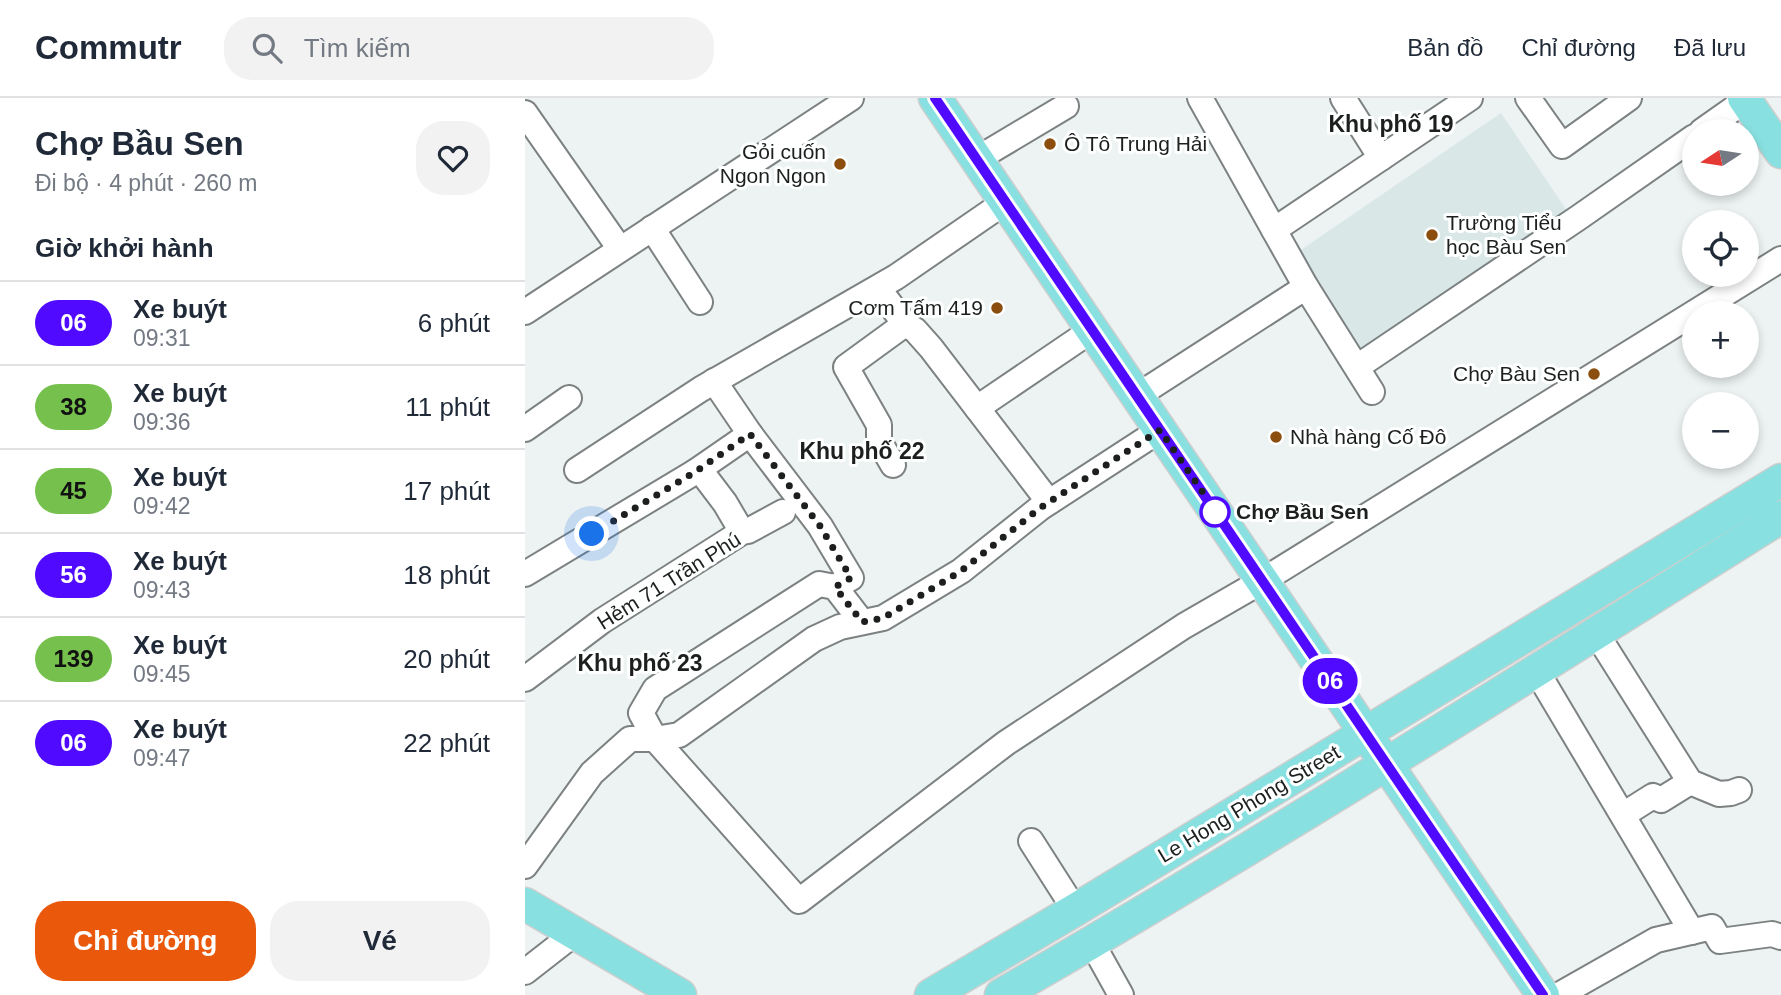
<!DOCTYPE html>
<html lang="vi">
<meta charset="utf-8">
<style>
body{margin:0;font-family:Arial,sans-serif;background:#f2f2f3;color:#1f2937;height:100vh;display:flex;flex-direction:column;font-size:26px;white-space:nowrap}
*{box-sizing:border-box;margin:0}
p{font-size:23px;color:#747a83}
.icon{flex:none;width:38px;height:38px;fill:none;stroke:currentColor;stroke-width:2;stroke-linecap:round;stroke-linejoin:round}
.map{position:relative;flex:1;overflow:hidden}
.sheet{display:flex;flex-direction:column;background:#fff;width:525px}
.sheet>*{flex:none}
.badge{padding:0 14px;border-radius:23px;font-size:24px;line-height:46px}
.needle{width:46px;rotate:258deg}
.tools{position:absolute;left:1157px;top:21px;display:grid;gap:14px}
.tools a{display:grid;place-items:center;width:77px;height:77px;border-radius:50%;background:#fff;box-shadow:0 4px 10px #0003;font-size:35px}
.you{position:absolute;width:35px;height:35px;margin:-18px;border:5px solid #fff;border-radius:50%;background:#1a73e8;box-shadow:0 0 0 10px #1a73e833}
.map>.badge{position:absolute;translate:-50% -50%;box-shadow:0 0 0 4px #fff}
h2{padding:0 35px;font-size:26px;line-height:63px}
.round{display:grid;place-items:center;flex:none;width:74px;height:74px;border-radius:28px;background:#f2f2f3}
.headline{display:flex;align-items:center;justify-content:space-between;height:119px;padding:0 35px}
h1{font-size:33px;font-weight:700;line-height:52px}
.button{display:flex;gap:14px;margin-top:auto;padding:14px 35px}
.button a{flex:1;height:80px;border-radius:28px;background:#ea580c;color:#fff;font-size:28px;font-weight:700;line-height:80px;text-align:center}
.button a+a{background:#f2f2f3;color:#1f2937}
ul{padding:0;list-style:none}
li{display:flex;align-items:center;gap:21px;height:84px;padding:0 35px;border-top:2px solid #e0e1e3}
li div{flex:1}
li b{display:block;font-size:26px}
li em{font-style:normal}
li .badge{min-width:77px;font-weight:700;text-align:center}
header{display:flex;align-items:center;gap:42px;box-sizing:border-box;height:98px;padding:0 35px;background:#fff;border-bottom:2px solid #e0e1e3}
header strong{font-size:33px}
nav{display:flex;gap:38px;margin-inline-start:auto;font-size:24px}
.search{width:490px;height:63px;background:#f2f2f3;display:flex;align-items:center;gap:18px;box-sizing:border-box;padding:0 24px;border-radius:28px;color:#747a83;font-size:26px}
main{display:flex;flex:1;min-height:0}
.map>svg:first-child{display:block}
.built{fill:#d9e7e7}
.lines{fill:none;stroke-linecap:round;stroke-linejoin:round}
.minor-casing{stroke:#7c8181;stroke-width:28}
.major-casing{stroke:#cdcece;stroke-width:35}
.minor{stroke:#fff;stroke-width:24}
.major{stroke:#89e0e0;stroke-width:32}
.line-casing{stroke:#fff;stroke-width:16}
.line{stroke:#4f0aff;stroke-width:10}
.walk{stroke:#1d1f1f;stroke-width:7;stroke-dasharray:0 12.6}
.poi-dot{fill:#8b4e0f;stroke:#feffff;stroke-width:2.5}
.stop-dot{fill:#fff;stroke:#4f0aff;stroke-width:3.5}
.labels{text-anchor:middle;stroke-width:6;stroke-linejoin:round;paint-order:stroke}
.poi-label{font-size:21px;fill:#1d1f1f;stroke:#feffff;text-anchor:start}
.stop-label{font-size:21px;font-weight:bold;fill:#1d1f1f;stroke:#feffff;text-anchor:start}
.street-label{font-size:21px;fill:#1d1f1f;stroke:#feffff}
.neighbourhood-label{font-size:23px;font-weight:bold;fill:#1d1f1f;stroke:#feffff}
</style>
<header>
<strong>Commutr</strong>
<div class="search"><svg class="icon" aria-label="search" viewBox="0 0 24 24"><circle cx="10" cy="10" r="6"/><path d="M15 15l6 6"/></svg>Tìm kiếm</div>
<nav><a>Bản đồ</a><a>Chỉ đường</a><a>Đã lưu</a></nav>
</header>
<main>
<section class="sheet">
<div class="headline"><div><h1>Chợ Bầu Sen</h1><p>Đi bộ · 4 phút · 260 m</p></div><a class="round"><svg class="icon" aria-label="heart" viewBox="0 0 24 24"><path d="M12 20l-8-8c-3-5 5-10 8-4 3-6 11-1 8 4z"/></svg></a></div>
<h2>Giờ khởi hành</h2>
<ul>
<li><span class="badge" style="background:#4f0aff;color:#fff">06</span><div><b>Xe buýt</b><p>09:31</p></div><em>6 phút</em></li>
<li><span class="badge" style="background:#76c04d;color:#111">38</span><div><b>Xe buýt</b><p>09:36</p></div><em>11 phút</em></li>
<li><span class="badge" style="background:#76c04d;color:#111">45</span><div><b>Xe buýt</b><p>09:42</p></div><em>17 phút</em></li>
<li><span class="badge" style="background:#4f0aff;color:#fff">56</span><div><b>Xe buýt</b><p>09:43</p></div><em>18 phút</em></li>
<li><span class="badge" style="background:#76c04d;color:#111">139</span><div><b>Xe buýt</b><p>09:45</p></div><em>20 phút</em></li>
<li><span class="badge" style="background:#4f0aff;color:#fff">06</span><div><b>Xe buýt</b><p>09:47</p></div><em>22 phút</em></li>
</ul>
<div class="button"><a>Chỉ đường</a><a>Vé</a></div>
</section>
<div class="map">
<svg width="1256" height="897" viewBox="0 0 1256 897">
<rect width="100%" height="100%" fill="#edf3f3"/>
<polygon class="built" points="976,15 1045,117 839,257 770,156"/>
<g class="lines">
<g class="minor-casing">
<g id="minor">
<polyline points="675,0 781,189"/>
<polyline points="818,0 856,60 945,0"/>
<polyline points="1003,0 1037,48 1104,0"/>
<polyline points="0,15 95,151"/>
<polyline points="1177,33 1221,2"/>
<polyline points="452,61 541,8"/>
<polyline points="127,130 175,204"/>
<polyline points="749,132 856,60"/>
<polyline points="353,190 380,226 321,269 354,327 354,343 368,367"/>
<polyline points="0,214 326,0"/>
<polyline points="380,226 390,232 406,250 524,404"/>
<polyline points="832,269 1053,120 1169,39"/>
<polyline points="189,283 225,336 295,428 326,480 310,489"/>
<polyline points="612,298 781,189 847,294"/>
<polyline points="452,310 567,232"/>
<polyline points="0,331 44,300"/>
<polyline points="52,372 176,291 371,179 480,104"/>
<polyline points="170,374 225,336"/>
<polyline points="0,476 170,374 178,376 200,405 217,434"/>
<polyline points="337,524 310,489 294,486 130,591 116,615 130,641 274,803 481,645 659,528 737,483 1256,161"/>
<polyline points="1071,535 1165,684 1194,696 1206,695 1214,692"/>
<polyline points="1011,572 1167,834"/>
<polyline points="0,581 77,523 217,434 223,433 258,414"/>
<polyline points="1098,717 1128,698 1136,702 1165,684"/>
<polyline points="506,743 550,812"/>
<polyline points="0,768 67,675 105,641 130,641 154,637 289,541 315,529 358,520 436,473 515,410 635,332"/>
<polyline points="567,845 596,897"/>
<polyline points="0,874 50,835"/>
<polyline points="1034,897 1131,842 1187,829 1195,843 1247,836 1256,839"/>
</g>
</g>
<g class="major-casing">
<g id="major">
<polyline points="410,0 1018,897"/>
<polyline points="1219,0 1256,54"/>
<polyline points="0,806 155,897"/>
<polyline points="406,897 550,812 1256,382"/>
<path d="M476,897C740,745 998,581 1256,419"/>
</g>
</g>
<use href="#minor" class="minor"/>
<use href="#major" class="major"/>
</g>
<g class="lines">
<g class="line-casing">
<polyline id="line" points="410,0 1018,897"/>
</g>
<use href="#line" class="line"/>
<polyline class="walk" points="67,436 170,374 225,336 295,428 326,480 310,489 337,524 358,520 436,473 515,410 635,332 694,418 690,414"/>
</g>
<g class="poi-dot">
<circle cx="525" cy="46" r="7"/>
<circle cx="315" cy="66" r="7"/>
<circle cx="907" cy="137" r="7"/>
<circle cx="472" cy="210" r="7"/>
<circle cx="1069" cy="276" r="7"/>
<circle cx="751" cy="339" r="7"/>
</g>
<circle class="stop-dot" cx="690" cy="414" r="14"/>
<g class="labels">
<g class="poi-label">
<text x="539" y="53">Ô Tô Trung Hải</text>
<text x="301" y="61" text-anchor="end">Gỏi cuốn<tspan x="301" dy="24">Ngon Ngon</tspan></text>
<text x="921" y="132">Trường Tiểu<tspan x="921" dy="24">học Bàu Sen</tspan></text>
<text x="458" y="217" text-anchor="end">Cơm Tấm 419</text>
<text x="1055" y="283" text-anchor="end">Chợ Bàu Sen</text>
<text x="765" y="346">Nhà hàng Cố Đô</text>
</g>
<g class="stop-label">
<text x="711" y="421">Chợ Bầu Sen</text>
</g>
<g class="street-label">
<text transform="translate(144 483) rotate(-32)" y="7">Hẻm 71 Trần Phú</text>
<text transform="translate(724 706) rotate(-31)" y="7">Le Hong Phong Street</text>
</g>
<g class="neighbourhood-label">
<text x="866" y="34">Khu phố 19</text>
<text x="337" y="361">Khu phố 22</text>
<text x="115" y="573">Khu phố 23</text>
</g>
</g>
</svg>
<div class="tools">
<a><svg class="needle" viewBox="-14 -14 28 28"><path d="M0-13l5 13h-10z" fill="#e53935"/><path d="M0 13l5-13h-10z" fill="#747a83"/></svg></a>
<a><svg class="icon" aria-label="locate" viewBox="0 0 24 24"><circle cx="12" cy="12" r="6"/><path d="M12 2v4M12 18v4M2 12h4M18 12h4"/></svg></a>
<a>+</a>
<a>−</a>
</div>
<div class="you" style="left:67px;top:436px"></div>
<b class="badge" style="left:805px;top:583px;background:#4f0aff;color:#fff">06</b>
</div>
</main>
